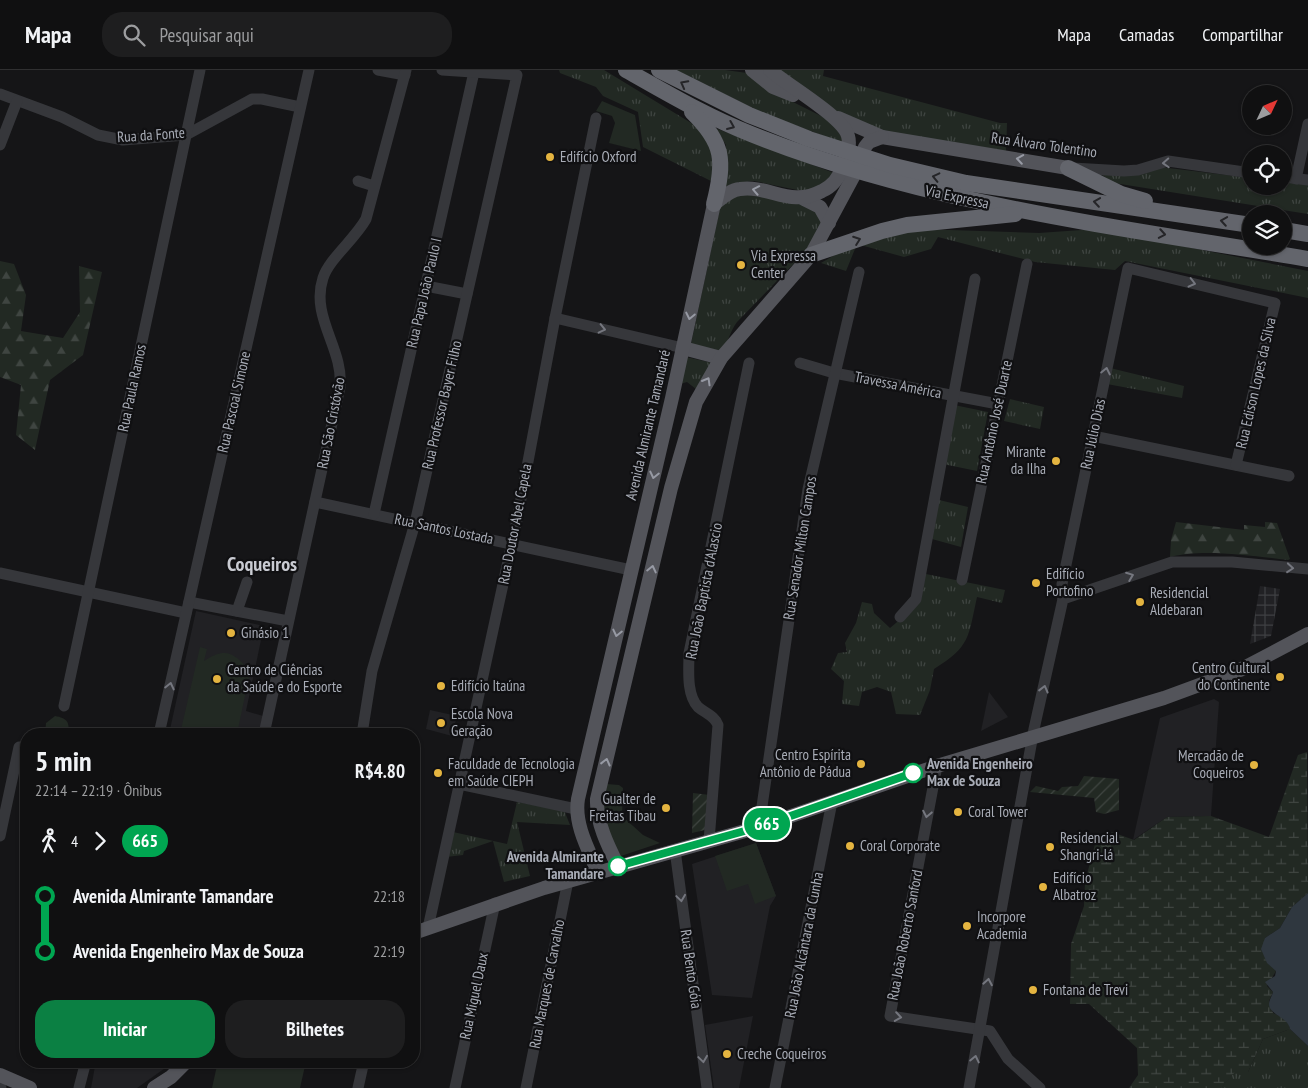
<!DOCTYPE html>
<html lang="pt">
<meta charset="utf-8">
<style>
body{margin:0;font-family:"PT Sans Narrow",sans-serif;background:#1e1e1f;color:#f1f3f6;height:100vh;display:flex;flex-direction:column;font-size:19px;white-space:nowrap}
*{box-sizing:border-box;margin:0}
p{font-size:16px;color:#9c9d9f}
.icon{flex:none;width:28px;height:28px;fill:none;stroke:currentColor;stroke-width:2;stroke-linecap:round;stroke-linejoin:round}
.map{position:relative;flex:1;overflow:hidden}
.details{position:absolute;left:20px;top:658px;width:400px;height:340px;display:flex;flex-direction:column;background:#101011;border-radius:20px;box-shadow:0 1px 4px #0004,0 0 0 1px #303031}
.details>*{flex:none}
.badge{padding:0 10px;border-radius:16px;font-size:18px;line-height:32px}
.needle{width:32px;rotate:46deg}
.buttons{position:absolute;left:1242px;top:15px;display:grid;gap:10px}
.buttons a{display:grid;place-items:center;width:50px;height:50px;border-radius:50%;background:#101011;box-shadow:0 1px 4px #0004,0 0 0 1px #303031;font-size:25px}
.map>.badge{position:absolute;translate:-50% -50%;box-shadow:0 0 0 2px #fff}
.legs{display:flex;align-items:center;gap:8px;height:55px;padding:0 15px;font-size:16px}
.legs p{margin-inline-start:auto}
.overview{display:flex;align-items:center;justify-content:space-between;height:85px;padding:0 15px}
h1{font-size:28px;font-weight:700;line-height:38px}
.button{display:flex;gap:10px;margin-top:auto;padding:10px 15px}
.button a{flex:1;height:58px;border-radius:20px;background:#0b8043;color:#fff;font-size:20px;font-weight:700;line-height:58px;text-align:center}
.button a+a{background:#1e1e1f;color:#f1f3f6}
ul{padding:0 15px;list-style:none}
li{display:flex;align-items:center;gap:18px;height:55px;font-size:19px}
li i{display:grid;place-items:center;width:8px;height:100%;margin:0 6px;background:currentColor}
li i::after{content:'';width:12px;height:12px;margin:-6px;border:4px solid;border-radius:50%;background:#101011}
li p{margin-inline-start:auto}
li:first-child i{background:linear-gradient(#0000 50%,currentColor 0)}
li:last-child i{background:linear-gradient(currentColor 50%,#0000 0)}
header{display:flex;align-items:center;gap:30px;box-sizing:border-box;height:70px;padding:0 25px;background:#101011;border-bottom:1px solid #303031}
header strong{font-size:24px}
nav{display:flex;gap:28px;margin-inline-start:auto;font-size:18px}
.search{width:350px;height:45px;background:#1e1e1f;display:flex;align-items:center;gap:12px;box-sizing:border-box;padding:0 18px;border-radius:20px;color:#9c9d9f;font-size:19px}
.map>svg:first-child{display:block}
.built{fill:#212124}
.industrial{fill:url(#industrial-grid)}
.grass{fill:url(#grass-tufts)}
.forest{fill:url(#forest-firs)}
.wetland{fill:url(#wetland-marsh)}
.park{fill:#222923}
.garden{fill:url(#garden-furrows)}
.water{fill:#2f373f}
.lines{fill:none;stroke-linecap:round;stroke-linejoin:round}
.minor{stroke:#36373b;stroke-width:11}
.major{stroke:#53545a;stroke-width:14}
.highway{stroke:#63656c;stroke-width:16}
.oneway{stroke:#252528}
.oneway2{stroke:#979aa4}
.oneway3{stroke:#75777f}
.line-1-casing{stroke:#fff;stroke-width:11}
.line-1{stroke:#00a651;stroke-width:8}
.poi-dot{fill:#e4b440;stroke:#101012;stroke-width:2}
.stop-1-dot{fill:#fff;stroke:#00a651;stroke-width:2.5}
.labels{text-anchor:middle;stroke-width:4.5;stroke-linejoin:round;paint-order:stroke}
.street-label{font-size:15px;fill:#a8acb6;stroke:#101012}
.poi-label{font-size:15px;fill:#a8acb6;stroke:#101012;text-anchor:start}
.stop-label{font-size:15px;font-weight:bold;fill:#a8acb6;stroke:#101012;text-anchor:start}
.district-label{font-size:20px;font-weight:bold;fill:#c9cbd2;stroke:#101012}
</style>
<header>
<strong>Mapa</strong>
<div class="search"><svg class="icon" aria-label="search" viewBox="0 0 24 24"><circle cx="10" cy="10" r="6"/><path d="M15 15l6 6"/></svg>Pesquisar aqui</div>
<nav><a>Mapa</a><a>Camadas</a><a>Compartilhar</a></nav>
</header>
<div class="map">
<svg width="1308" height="1018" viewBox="0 0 1308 1018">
<defs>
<pattern id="industrial-grid" width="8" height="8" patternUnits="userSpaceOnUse" patternTransform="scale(1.25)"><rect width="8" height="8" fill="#212124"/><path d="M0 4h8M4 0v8" fill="none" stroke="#3e3f42"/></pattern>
<pattern id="grass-tufts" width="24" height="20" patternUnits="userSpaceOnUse" patternTransform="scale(1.25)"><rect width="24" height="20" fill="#222923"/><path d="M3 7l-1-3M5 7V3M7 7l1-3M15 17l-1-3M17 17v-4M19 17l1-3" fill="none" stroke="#3f4541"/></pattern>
<pattern id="forest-firs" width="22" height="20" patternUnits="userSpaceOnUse" patternTransform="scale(1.25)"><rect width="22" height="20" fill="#222923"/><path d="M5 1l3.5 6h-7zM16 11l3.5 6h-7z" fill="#3f4541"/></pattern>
<pattern id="wetland-marsh" width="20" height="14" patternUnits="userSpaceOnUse" patternTransform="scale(1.25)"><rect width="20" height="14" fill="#222923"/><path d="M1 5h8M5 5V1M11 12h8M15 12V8" fill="none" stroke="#3f4541"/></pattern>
<pattern id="garden-furrows" width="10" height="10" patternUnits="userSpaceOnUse" patternTransform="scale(1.25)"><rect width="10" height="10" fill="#222923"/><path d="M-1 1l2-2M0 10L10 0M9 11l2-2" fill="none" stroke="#3f4541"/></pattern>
</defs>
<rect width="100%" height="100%" fill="#151517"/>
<g class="built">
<polygon points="196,541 264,556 246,641 263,646 259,664 242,662 241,664 169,664"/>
<polygon points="989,622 1008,647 981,661"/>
<polygon points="1214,629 1219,632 1211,746 1167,747 1133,770 1160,648"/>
<polygon points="430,640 457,646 452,666 426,659"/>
<polygon points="756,773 776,826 770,836 752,928 712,925 692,794"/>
<polygon points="753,946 739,1018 714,1018 705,955"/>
<polygon points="96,991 175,991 137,1018 91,1018"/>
</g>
<polygon class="industrial" points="1260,516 1280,519 1271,566 1250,574"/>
<g class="grass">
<polygon points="559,0 604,0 706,62 715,77 715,113 643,77 638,42 603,26 596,17 560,3"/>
<polygon points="676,0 725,0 747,3 783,27 833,52 845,74 763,43"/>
<polygon points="776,0 824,0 823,6 1000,53 1007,53 1006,81 877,61 842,45 802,21"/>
<polygon points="715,58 834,103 831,111 807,122 754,111 734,113 725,117 726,75"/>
<polygon points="1160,97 1251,108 1251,116 1284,116 1284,112 1308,115 1308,144 1114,113 1102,105 1129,105"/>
<path d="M741,123L812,135L824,150L807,180L737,252C730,261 729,271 722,280L717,281L691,274L720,138L722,134Z"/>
<polygon points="919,159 1039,163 1096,159 1308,201 1308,228 1125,191 1115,200 1035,192 938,167 931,179 904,187 857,174 846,201 821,193 857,172"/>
<polygon points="686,287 713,293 696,319 687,312 680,314"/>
<polygon points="1110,298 1184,316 1182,328 1107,314"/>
<polygon points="1010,329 1044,337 1040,359 1004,351"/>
<polygon points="954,335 988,342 977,401 943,394"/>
<polygon points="935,429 968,437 961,477 932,469"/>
<path d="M916,502L1005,520L1002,533L977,527C968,567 971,576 934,599L930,620L920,645L896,644L891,622L877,617L862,622L859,636L842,634L844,611L831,599L838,583L847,582L845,573L856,553L862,532L872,534L874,543L890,558C915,539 912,532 916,502Z"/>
<polygon points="517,732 564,740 570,755 517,752 530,806 504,812 493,771 464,781 463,785 446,787 453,762 507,774"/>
<polygon points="1290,959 1308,976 1308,1018 1221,1018 1235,1001 1248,1002 1263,969"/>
</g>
<g class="forest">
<polygon points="0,191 14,194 26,225 21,261 63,268 80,242 79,196 102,202 83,285 50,310 35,380 16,365 21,315 0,307"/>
<path d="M1176,452L1244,460V455L1265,457V452L1277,453L1290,489L1288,490C1254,486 1202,478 1170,487L1171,470Z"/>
</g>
<path class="wetland" d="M1307,682L1308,823L1292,837L1280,858L1265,868L1276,901L1267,916L1273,922L1269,931L1273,943C1280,946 1289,950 1290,959L1263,969L1248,1002H1235L1221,1018H1129L1138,1005L1137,978L1089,934H1070L1071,874L1084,836L1085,812L1095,774L1112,762L1134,770L1167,747L1211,746L1269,767L1298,685Z"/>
<g class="park">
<polygon points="602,31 635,45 641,81 609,73 615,53 612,46 596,41"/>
<path d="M200,577L207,579L204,591C226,576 235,583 250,602L237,664H180Z"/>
<path d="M55,646C67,648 70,652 68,664H45L46,653Z"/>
<polygon points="607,714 619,715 623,718 622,746 643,765 660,773 618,787 601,741"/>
<polygon points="756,773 776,826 755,834 748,814 727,821 715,786"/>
<polygon points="218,991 283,991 305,996 300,1018 212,1018"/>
</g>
<g class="garden">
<polygon points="1084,706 1119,709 1119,740 1104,744 1096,742 1094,728 1030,722 1036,716 1058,721 1062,717 1078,716"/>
<polygon points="693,723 710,725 705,760 692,763"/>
</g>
<path class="water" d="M1308,823V976L1290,959C1288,947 1269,945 1269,934C1269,930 1272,926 1273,922L1265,912L1275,906L1276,901L1267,893L1261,879L1265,868L1280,858L1292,837Z"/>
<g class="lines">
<g class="minor">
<polyline points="378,0 405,5"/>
<polyline points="0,24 62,47 98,65 123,70 186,65 252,29 262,29 300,37"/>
<polyline points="0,75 17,31"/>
<polyline points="1073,98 1124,101 1138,100 1168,91 1251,103"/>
<polyline points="1284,107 1308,110"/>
<polyline points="1296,109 1308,54"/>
<polyline points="358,111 374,116"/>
<polyline points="426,216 467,224"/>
<polyline points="555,248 683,278"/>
<polyline points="800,293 834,303 998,334"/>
<polyline points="1093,366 1289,406"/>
<polyline points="315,432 631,500"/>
<polyline points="374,444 474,2"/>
<polyline points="0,503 186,543"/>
<polyline points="962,510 1027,194"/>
<polyline points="1063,529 1062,514 1128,198 1275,233 1236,395"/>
<polyline points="189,532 288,551"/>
<polyline points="237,541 247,512"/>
<polyline points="900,547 916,529 975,209"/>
<polyline points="64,636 200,0"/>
<polyline points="159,664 309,0"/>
<path d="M264,664L340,317C344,279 310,247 323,208C329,189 355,169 366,149L406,0"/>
<polyline points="362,664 372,601 415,453 517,5 442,0"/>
<polyline points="937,696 890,946 990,961 1008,989 1040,1018"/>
<polyline points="459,714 576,739"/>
<polyline points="759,757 808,419 859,202"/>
<polyline points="0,766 19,677"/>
<path d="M709,771L718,655C715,646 705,643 698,637C686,624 689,599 689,583L749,293"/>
<polyline points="675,780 707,1018"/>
<polyline points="428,858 517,450 555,248 596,48"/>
<polyline points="0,1017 1,1018"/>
<polyline points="79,1018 86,991"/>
<polyline points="358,1018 364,991"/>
<polyline points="455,1018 495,833"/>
<polyline points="526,1018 568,811"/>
<polyline points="775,1018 832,732"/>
<polyline points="969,1018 1034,659 1063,529 1172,492 1232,492 1308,499"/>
</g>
<g class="major">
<polyline points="752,0 773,17 793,25"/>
<polyline points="838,48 882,67 1068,98"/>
<polyline points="804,129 820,137 829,153"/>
<polyline points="683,278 721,288"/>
<path d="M618,796C608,776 596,752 597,729L671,418L696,332L721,288L811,185L860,94L865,77L869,72L882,67"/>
<path d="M598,802C588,779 574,754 578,729L672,328L714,134C722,128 730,120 740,119C770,115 790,138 822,121C833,116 839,108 843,96C846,86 851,76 848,66C843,47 787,15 770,0"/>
<polyline points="414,863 544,818 759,757 937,696 1164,628 1240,600 1308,564"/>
<polyline points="0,1005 30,1018"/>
<polyline points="154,1018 171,1007 187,991"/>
</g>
<g class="highway">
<path d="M626,0C667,23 707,47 751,64C929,135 1120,157 1308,189"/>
<polyline points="659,0 749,45 809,69 890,95 966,113 1251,155"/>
<path d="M692,42C724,73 725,91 714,134"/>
<polyline points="1068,98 1121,124 1145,131"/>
<polyline points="1284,160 1308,164"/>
<polyline points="811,185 882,161 907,155 1015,144"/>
</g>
</g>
<defs><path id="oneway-chevron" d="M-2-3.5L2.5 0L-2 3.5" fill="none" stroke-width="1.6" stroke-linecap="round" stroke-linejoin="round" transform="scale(1.25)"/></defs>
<g class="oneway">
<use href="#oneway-chevron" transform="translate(684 14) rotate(-152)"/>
<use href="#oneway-chevron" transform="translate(731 56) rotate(23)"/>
<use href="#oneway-chevron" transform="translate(936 107) rotate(-167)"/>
<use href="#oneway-chevron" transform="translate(1097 132) rotate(-172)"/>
<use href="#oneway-chevron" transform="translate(1224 151) rotate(-171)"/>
<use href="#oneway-chevron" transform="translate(1162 164) rotate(10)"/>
<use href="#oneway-chevron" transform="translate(857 170) rotate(-20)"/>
</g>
<g class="oneway2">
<use href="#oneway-chevron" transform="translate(1020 89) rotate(-171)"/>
<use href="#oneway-chevron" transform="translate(756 120) rotate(-169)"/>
<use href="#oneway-chevron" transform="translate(690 246) rotate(102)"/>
<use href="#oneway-chevron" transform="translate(707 311) rotate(-60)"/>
<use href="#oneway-chevron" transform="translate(654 405) rotate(103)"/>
<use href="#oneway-chevron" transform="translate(652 499) rotate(-77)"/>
<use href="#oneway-chevron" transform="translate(617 563) rotate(103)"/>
<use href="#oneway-chevron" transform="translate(606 692) rotate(-76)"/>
</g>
<g class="oneway3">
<use href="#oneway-chevron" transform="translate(1166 93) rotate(177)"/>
<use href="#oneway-chevron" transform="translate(1192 213) rotate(14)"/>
<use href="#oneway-chevron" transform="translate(602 259) rotate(13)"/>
<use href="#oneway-chevron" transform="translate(1106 301) rotate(-78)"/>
<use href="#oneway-chevron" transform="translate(1290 498) rotate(5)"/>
<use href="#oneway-chevron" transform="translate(1130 506) rotate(-21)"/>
<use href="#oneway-chevron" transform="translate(170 616) rotate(-77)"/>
<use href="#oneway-chevron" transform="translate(1044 619) rotate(-76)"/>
<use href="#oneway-chevron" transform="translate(927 744) rotate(101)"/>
<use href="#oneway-chevron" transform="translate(681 828) rotate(82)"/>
<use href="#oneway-chevron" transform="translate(988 912) rotate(-80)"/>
<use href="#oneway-chevron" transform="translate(898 947) rotate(9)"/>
<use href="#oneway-chevron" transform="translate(703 989) rotate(82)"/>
<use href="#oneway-chevron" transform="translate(975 989) rotate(-78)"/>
</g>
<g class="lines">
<g class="line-1-casing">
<polyline id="line-1" points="618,796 759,757 913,703"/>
</g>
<use href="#line-1" class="line-1"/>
</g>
<g class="poi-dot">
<circle cx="550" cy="87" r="5"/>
<circle cx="741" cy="195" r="5"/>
<circle cx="1056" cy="391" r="5"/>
<circle cx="1036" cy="513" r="5"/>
<circle cx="1140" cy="532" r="5"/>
<circle cx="231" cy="563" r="5"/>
<circle cx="1280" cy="607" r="5"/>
<circle cx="217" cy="609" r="5"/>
<circle cx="441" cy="616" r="5"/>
<circle cx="441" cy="653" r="5"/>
<circle cx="861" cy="694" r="5"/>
<circle cx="1254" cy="695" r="5"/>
<circle cx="438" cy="703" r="5"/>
<circle cx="666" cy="738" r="5"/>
<circle cx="958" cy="742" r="5"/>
<circle cx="850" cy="776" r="5"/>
<circle cx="1050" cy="777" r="5"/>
<circle cx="1043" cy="817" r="5"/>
<circle cx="967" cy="856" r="5"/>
<circle cx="1033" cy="920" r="5"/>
<circle cx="727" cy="984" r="5"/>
</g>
<g class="stop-1-dot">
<circle cx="913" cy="703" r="9"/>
<circle cx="618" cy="796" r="9"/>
</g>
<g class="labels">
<g class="street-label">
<text transform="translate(151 65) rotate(-4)" y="5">Rua da Fonte</text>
<text transform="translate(1044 75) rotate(8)" y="5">Rua Álvaro Tolentino</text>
<text transform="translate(957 127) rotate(12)" y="5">Via Expressa</text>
<text transform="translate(424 223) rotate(-77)" y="5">Rua Papa João Paulo I</text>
<text transform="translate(1256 313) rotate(-77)" y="5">Rua Edison Lopes da Silva</text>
<text transform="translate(898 315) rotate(11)" y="5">Travessa América</text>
<text transform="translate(132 318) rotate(-78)" y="5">Rua Paula Ramos</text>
<text transform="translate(234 332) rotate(-77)" y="5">Rua Pascoal Simone</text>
<text transform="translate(442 335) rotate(-77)" y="5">Rua Professor Bayer Filho</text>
<text transform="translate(994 352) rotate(-78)" y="5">Rua Antônio José Duarte</text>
<text transform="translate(331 353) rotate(-79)" y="5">Rua São Cristóvão</text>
<text transform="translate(648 355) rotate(-77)" y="5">Avenida Almirante Tamandaré</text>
<text transform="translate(1093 364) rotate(-78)" y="5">Rua Júlio Dias</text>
<text transform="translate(515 454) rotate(-79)" y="5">Rua Doutor Abel Capela</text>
<text transform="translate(444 459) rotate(12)" y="5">Rua Santos Lostada</text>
<text transform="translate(800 478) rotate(-81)" y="5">Rua Senador Milton Campos</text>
<text transform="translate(704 521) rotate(-79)" y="5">Rua João Baptista d'Alascio</text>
<text transform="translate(905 865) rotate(-79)" y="5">Rua João Roberto Sanford</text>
<text transform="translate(804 875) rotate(-79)" y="5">Rua João Alcântara da Cunha</text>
<text transform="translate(691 899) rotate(82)" y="5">Rua Bento Góia</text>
<text transform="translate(547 914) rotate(-79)" y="5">Rua Marques de Carvalho</text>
<text transform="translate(474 926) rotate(-78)" y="5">Rua Miguel Daux</text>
</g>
<g class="poi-label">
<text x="560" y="92">Edifício Oxford</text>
<text x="751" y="191">Via Expressa<tspan x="751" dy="17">Center</tspan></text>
<text x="1046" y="387" text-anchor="end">Mirante<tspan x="1046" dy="17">da Ilha</tspan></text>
<text x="1046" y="509">Edifício<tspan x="1046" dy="17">Portofino</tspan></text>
<text x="1150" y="528">Residencial<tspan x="1150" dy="17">Aldebaran</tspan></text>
<text x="241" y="568">Ginásio 1</text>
<text x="1270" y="603" text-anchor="end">Centro Cultural<tspan x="1270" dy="17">do Continente</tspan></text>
<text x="227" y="605">Centro de Ciências<tspan x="227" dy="17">da Saúde e do Esporte</tspan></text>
<text x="451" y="621">Edifício Itaúna</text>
<text x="451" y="649">Escola Nova<tspan x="451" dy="17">Geração</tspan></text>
<text x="851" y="690" text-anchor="end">Centro Espírita<tspan x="851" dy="17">Antônio de Pádua</tspan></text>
<text x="1244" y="691" text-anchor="end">Mercadão de<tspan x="1244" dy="17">Coqueiros</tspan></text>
<text x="448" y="699">Faculdade de Tecnologia<tspan x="448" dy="17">em Saúde CIEPH</tspan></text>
<text x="656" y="734" text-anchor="end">Gualter de<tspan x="656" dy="17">Freitas Tibau</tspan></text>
<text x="968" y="747">Coral Tower</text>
<text x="1060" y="773">Residencial<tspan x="1060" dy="17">Shangri-lá</tspan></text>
<text x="860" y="781">Coral Corporate</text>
<text x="1053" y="813">Edifício<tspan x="1053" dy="17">Albatroz</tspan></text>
<text x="977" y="852">Incorpore<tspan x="977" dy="17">Academia</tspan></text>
<text x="1043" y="925">Fontana de Trevi</text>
<text x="737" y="989">Creche Coqueiros</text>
</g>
<g class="stop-label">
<text x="927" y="699">Avenida Engenheiro<tspan x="927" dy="17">Max de Souza</tspan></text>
<text x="604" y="792" text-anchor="end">Avenida Almirante<tspan x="604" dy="17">Tamandare</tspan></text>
</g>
<g class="district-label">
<text x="262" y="501">Coqueiros</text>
</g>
</g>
</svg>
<div class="buttons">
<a><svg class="needle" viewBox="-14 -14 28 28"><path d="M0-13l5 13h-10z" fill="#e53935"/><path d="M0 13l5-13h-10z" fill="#9c9d9f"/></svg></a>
<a><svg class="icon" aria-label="locate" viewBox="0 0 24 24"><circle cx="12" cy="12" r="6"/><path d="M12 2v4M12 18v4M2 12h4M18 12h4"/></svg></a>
<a><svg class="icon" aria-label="layers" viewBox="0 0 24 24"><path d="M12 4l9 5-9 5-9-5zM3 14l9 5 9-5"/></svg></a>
</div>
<b class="badge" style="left:767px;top:754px;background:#00a651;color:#fff">665</b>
<section class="details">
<div class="overview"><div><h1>5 min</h1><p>22:14 – 22:19 · Ônibus</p></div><b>R$4.80</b></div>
<div class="legs"><svg class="icon" aria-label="walk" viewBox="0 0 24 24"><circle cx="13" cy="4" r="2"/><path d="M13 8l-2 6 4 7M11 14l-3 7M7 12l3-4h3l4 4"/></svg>4<svg class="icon" aria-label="forward" viewBox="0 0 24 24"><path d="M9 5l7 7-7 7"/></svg><b class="badge" style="background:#00a651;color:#fff">665</b></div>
<ul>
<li><i style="color:#00a651"></i><b>Avenida Almirante Tamandare</b><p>22:18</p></li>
<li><i style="color:#00a651"></i><b>Avenida Engenheiro Max de Souza</b><p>22:19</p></li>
</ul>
<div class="button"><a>Iniciar</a><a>Bilhetes</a></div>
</section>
</div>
